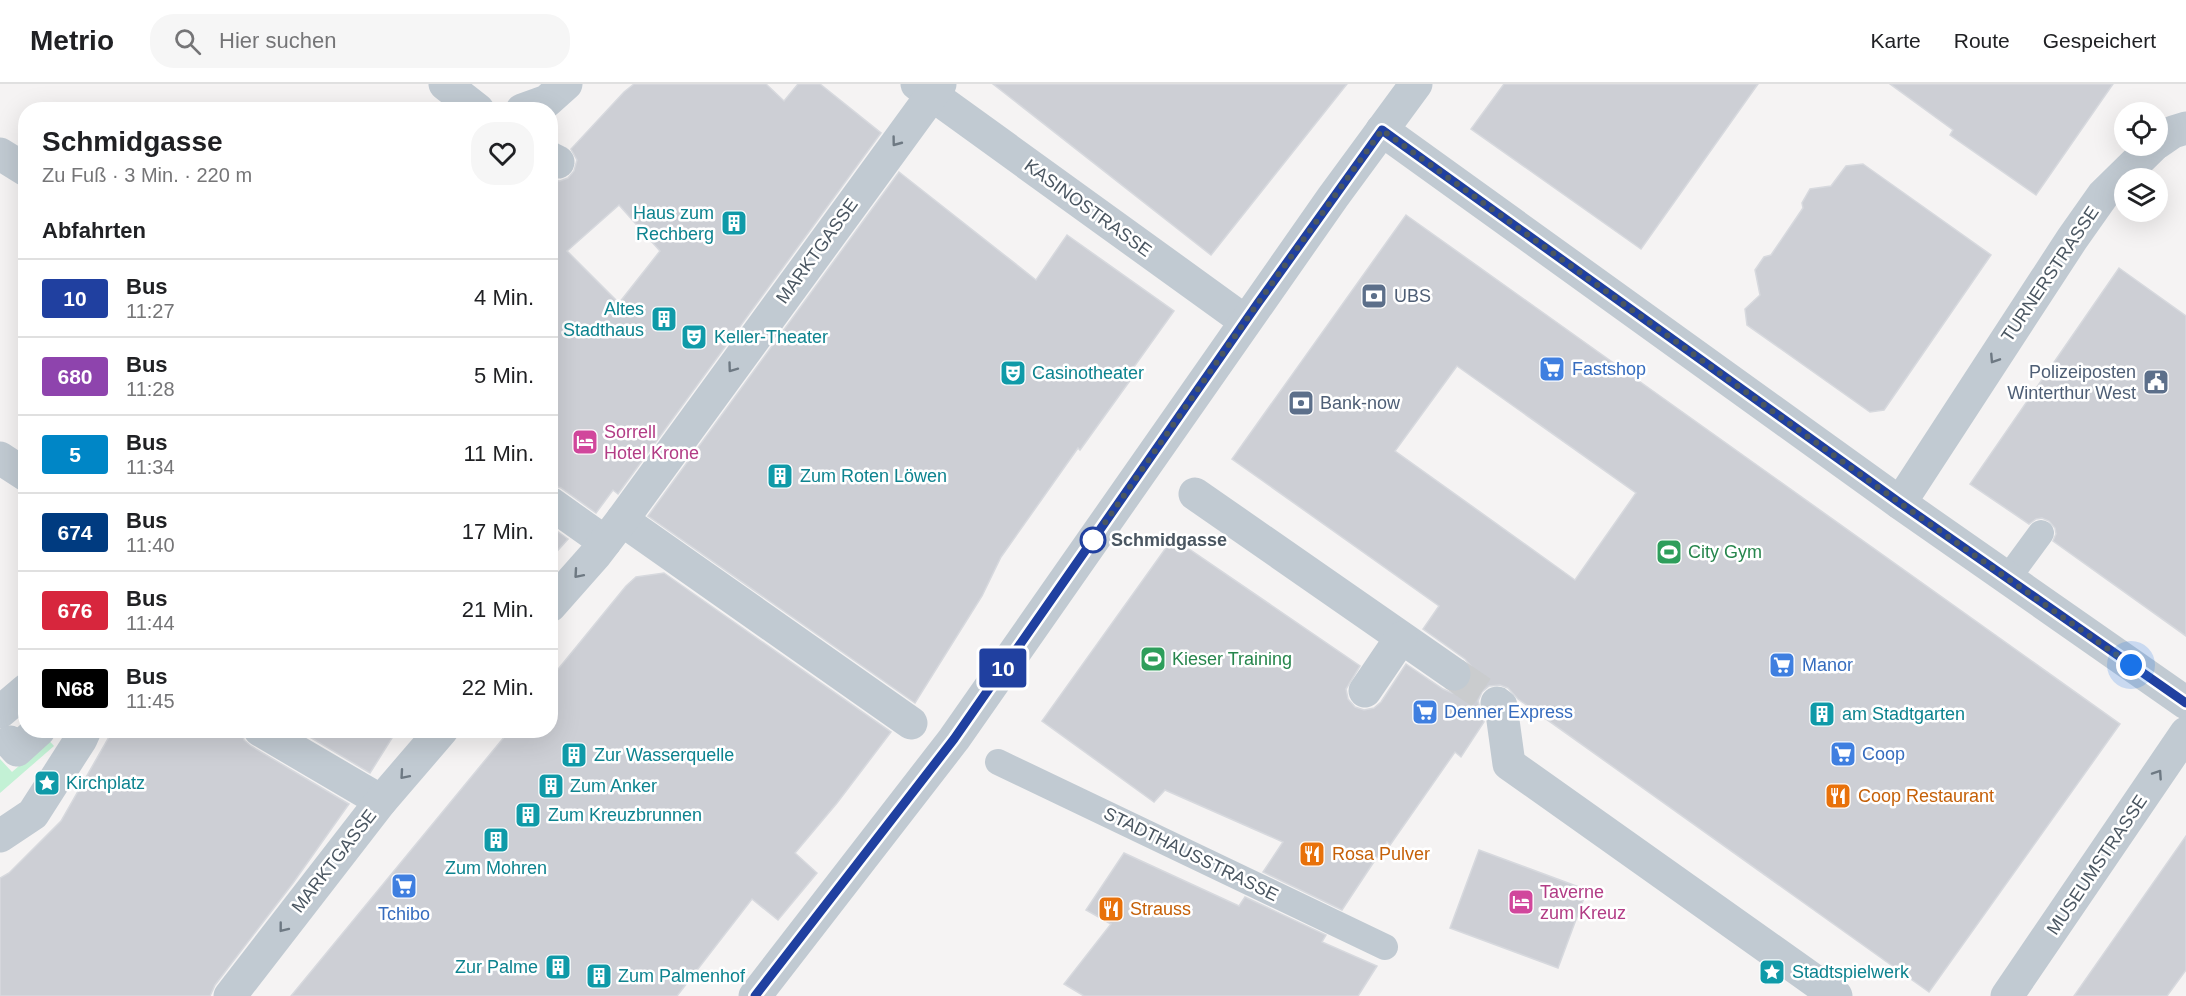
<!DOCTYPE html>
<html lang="de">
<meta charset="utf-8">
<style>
body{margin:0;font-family:Helvetica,sans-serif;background:#f6f6f6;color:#202124;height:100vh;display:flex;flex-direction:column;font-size:22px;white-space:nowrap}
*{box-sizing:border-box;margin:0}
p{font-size:20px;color:#757577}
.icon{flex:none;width:33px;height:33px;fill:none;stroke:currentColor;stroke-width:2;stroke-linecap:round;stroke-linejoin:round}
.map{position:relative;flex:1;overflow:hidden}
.sheet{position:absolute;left:18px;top:18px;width:540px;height:636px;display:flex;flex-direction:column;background:#fff;border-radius:24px;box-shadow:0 6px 24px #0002}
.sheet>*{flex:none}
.badge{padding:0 12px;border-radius:4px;font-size:21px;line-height:39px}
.buttons{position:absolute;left:2114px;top:18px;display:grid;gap:12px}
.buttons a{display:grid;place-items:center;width:54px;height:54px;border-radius:50%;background:#fff;box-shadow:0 6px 24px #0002;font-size:30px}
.you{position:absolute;width:30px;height:30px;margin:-15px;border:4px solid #fff;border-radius:50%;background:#1a73e8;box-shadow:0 0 0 9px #1a73e833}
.map>.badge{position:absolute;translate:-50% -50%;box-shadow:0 0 0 3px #fff}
h2{padding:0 24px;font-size:22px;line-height:54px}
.round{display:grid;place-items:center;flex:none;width:63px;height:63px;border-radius:24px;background:#f6f6f6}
.headline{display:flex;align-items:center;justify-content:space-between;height:102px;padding:0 24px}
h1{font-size:28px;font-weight:600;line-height:45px}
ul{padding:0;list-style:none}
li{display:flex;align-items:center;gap:18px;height:78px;padding:0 24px;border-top:2px solid #e0e0e0}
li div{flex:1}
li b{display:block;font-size:22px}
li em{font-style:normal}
li .badge{min-width:66px;font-weight:700;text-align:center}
header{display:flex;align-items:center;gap:36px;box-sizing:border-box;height:84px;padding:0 30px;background:#fff;border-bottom:2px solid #e0e0e0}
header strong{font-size:28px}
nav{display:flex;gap:33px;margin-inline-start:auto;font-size:21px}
.search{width:420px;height:54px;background:#f6f6f6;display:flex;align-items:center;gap:15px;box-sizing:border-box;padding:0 21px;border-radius:24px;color:#757577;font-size:22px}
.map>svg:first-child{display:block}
.green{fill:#c3f1d5}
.building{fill:#cdcfd5;stroke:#d7d9de;stroke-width:1.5;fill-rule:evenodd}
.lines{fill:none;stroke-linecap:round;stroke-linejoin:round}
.pedestrian-tunnel{stroke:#caccce;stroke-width:33;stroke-dasharray:33 16;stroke-linecap:butt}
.service{stroke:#c1cad2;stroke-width:26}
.pedestrian{stroke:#c1cad2;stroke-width:33}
.minor{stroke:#c1cad2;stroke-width:33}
.oneway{stroke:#6e7983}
.line-casing{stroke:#fff;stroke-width:14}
.line{stroke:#2040a0;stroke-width:9}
.walk{stroke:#4a5661;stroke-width:6;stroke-dasharray:0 10.8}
.stop-dot{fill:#fff;stroke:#2040a0;stroke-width:3}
.labels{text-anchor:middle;stroke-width:5;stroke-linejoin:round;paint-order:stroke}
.street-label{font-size:18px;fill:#4a5661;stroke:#fff}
.culture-label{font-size:18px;fill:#0d838f;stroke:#fff;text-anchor:start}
.service-label{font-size:18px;fill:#4e5e75;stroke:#fff;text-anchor:start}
.shop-label{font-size:18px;fill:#366cbe;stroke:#fff;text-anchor:start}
.hotel-label{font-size:18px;fill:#b23c85;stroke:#fff;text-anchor:start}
.stop-label{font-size:18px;font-weight:bold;fill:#4a5661;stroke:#fff;text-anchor:start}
.leisure-label{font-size:18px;fill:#27864d;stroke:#fff;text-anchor:start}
.food-label{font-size:18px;fill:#c56008;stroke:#fff;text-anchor:start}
</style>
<header>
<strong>Metrio</strong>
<div class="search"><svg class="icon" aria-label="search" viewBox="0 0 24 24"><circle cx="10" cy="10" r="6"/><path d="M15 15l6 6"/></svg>Hier suchen</div>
<nav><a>Karte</a><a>Route</a><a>Gespeichert</a></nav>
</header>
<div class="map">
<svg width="2186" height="912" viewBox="0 0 2186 912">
<rect width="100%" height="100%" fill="#f5f3f3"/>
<polygon class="green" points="44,651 54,662 0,709 0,675 12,688 42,662"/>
<g class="building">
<path d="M634,0H766L784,17L798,0H820L881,49L618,410L613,406L596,429L561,404L550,400V95L560,97L568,94L574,87L577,76L571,65L624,8ZM619,121L660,167L619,219L567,167Z"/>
<polygon points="993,0 1347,0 1211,171"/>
<polygon points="1504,0 1758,0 1641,165 1471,45"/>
<polygon points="1890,0 2113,0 2036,111 1950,51 1953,46"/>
<polygon points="1863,80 1991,171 1884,326 1870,328 1747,241 1745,225 1760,211 1755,186 1764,173 1771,171 1803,124 1802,119 1810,105 1831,102 1846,82"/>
<polygon points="899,88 1036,196 1067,151 1174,227 1131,287 1134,291 1080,366 1078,364 1001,473 982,512 915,619 648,432"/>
<path d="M1406,131L2120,640L1929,908L1518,615L1508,604L1500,601L1489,602L1482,608L1478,617L1484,638L1461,673L1455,668L1390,761L1387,758L1342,826L1263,788L1283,758L1165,706L1154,718L1042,637L1173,454L1360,582L1346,605L1348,615L1355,623L1364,626L1374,624L1381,618L1406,580L1443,605L1452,609L1461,607L1469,601L1473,592L1471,582L1465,575L1423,545L1439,522L1232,375ZM1457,282L1636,409L1575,496L1395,367Z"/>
<polygon points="2119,184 2186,232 2186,552 2053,457 2056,450 2055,444 2049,437 2042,434 2036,435 2029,440 1970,400"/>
<polygon points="550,442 568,455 550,475"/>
<polygon points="664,489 891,648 837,719 795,769 817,789 778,836 752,815 677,912 291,912 510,646 550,646 550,595 626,502 636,493"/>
<polygon points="113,646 241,646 244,656 251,662 349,720 293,799 215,901 210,912 0,912 0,794 9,789 61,737"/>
<polygon points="298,646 397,646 370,689"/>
<polygon points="2186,752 2186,886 2167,912 2074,912"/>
<polygon points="1479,766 1587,806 1558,884 1450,844"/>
<polygon points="1124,769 1239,822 1245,813 1326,851 1322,858 1377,882 1358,912 1084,912 1064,900 1111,840 1086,826"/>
</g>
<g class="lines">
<polyline class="pedestrian-tunnel" points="1454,590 1497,619"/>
<g class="service">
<polyline points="2008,494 2041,449"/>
<polyline points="998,678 1385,863"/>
</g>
<g class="pedestrian">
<polyline points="445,0 478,26"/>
<polyline points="917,0 1245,237"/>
<polyline points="522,26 547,17 566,0"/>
<polyline points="0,70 26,86"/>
<polyline points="550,74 558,78"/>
<polyline points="0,374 26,391"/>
<polyline points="1195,410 1454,590"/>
<polyline points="550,419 605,458"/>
<polyline points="622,436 911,639"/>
<polyline points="550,522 596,470 622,436 940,0"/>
<polyline points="1365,607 1401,554"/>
<polyline points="1497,619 1501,622 1509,680 1836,912"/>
<polyline points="0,628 26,606"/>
<polyline points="260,646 381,717"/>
<polyline points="10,658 17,666 39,646"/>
<polyline points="0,752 33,730 81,655 85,646"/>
<polyline points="230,912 381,717 442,646"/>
</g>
<g class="minor">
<polyline points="1382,46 1900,419 2186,619"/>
<polyline points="2157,59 2173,48 2186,44"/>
<polyline points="1900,419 2072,155 2103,111 2153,62"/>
<polyline points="755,912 954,655 1333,113 1416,0"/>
<polyline points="2007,912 2186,649"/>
</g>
</g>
<defs><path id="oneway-chevron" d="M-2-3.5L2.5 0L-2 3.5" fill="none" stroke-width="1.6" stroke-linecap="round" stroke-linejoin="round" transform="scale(1.5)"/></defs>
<g class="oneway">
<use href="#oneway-chevron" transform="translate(896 58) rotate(127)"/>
<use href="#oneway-chevron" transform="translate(1994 275) rotate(123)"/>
<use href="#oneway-chevron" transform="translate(732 284) rotate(126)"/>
<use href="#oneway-chevron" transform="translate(578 490) rotate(131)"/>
<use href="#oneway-chevron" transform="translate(2158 690) rotate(-56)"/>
<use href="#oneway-chevron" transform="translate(404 691) rotate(131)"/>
<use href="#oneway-chevron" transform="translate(283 844) rotate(128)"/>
</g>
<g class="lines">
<g class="line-casing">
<polyline id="line" points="755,912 954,655 1258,219 1382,46 1900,419 2186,619"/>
</g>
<use href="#line" class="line"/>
<polyline class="walk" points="1093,456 1258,219 1382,46 1900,419 2131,581"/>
</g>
<defs>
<g id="building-square" transform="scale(1.35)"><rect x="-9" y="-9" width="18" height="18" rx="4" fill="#0f9aa8" stroke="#fff"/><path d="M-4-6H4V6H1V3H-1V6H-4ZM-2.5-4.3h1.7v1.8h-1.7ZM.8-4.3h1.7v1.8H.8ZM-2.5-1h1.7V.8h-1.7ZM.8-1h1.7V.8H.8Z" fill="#fff"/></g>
<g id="bank-square" transform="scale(1.35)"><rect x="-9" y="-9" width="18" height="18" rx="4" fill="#5c6f8a" stroke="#fff"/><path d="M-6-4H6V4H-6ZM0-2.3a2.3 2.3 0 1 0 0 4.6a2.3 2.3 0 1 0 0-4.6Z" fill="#fff"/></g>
<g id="theatre-square" transform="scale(1.35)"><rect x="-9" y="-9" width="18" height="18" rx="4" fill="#0f9aa8" stroke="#fff"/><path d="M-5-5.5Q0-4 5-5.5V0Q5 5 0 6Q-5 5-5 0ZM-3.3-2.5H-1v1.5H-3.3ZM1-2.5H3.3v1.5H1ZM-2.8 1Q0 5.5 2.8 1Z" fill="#fff"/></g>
<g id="supermarket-square" transform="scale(1.35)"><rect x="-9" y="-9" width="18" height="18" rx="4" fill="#3f7fe0" stroke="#fff"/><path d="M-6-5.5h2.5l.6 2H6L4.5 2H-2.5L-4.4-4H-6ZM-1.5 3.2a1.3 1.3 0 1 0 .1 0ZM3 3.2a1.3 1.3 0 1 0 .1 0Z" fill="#fff"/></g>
<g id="civic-square" transform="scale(1.35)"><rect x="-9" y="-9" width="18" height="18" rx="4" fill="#5c6f8a" stroke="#fff"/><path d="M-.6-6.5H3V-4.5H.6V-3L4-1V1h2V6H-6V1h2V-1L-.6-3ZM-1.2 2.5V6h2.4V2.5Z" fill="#fff"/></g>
<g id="hotel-square" transform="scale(1.35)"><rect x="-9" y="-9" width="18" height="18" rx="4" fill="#d1479c" stroke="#fff"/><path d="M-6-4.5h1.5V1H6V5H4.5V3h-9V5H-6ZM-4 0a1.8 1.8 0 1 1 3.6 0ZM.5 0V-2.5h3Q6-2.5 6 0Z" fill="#fff"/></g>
<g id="stadium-square" transform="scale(1.35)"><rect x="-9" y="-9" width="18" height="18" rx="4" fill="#2e9e5b" stroke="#fff"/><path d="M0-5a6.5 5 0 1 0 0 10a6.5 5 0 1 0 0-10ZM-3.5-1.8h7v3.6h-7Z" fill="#fff"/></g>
<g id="sight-square" transform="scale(1.35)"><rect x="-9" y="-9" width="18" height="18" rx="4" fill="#0f9aa8" stroke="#fff"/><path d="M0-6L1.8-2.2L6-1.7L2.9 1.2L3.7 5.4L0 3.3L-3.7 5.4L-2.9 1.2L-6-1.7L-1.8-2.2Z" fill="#fff"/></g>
<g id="restaurant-square" transform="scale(1.35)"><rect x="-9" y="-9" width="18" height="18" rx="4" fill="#e8710a" stroke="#fff"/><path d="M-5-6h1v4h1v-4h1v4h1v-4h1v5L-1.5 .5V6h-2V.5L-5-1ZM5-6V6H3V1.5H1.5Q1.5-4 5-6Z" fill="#fff"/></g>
</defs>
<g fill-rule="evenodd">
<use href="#building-square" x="734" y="139"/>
<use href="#bank-square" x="1374" y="212"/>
<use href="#building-square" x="664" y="235"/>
<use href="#theatre-square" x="694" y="253"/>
<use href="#supermarket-square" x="1552" y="285"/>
<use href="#theatre-square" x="1013" y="289"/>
<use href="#civic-square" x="2156" y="298"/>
<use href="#bank-square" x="1301" y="319"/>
<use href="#hotel-square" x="585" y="358"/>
<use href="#building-square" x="780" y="392"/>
<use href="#stadium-square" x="1669" y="468"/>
<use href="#stadium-square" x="1153" y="575"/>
<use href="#supermarket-square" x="1782" y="581"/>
<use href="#supermarket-square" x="1425" y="628"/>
<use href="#building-square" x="1822" y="630"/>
<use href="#supermarket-square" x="1843" y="670"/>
<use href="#building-square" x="574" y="671"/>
<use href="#sight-square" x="47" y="699"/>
<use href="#building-square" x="551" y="702"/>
<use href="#restaurant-square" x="1838" y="712"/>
<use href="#building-square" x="528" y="731"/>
<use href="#building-square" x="496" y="756"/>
<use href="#restaurant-square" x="1312" y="770"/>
<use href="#supermarket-square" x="404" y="802"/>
<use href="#hotel-square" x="1521" y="818"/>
<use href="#restaurant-square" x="1111" y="825"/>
<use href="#building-square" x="558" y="883"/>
<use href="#sight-square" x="1772" y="888"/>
<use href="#building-square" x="599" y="892"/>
</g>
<circle class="stop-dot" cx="1093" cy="456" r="12"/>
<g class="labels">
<g class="street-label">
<text transform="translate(1088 124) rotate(36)" y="6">KASINOSTRASSE</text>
<text transform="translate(817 167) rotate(-54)" y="6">MARKTGASSE</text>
<text transform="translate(2050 190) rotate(-56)" y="6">TURNERSTRASSE</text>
<text transform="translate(1191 770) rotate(26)" y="6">STADTHAUSSTRASSE</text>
<text transform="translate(334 777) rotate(-52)" y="6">MARKTGASSE</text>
<text transform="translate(2097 781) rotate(-56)" y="6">MUSEUMSTRASSE</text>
</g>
<g class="culture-label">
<text x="714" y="135" text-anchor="end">Haus zum<tspan x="714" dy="21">Rechberg</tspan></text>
<text x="644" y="231" text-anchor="end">Altes<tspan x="644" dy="21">Stadthaus</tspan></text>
<text x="714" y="259">Keller-Theater</text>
<text x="1032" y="295">Casinotheater</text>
<text x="800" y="398">Zum Roten Löwen</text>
<text x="1842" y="636">am Stadtgarten</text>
<text x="594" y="677">Zur Wasserquelle</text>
<text x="66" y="705">Kirchplatz</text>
<text x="570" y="708">Zum Anker</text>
<text x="548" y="737">Zum Kreuzbrunnen</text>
<text x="496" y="790" text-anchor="middle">Zum Mohren</text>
<text x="538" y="889" text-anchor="end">Zur Palme</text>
<text x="1792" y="894">Stadtspielwerk</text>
<text x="618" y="898">Zum Palmenhof</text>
</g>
<g class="service-label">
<text x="1394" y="218">UBS</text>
<text x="2136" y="294" text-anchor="end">Polizeiposten<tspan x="2136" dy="21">Winterthur West</tspan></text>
<text x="1320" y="325">Bank-now</text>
</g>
<g class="shop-label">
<text x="1572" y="291">Fastshop</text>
<text x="1802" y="587">Manor</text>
<text x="1444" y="634">Denner Express</text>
<text x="1862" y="676">Coop</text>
<text x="404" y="836" text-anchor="middle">Tchibo</text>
</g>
<g class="hotel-label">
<text x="604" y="354">Sorrell<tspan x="604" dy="21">Hotel Krone</tspan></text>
<text x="1540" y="814">Taverne<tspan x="1540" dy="21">zum Kreuz</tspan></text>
</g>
<g class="stop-label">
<text x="1111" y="462">Schmidgasse</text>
</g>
<g class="leisure-label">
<text x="1688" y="474">City Gym</text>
<text x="1172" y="581">Kieser Training</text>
</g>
<g class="food-label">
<text x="1858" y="718">Coop Restaurant</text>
<text x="1332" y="776">Rosa Pulver</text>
<text x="1130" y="831">Strauss</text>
</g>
</g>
</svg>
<div class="buttons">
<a><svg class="icon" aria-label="locate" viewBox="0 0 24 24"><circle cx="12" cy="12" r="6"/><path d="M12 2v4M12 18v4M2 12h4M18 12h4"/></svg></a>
<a><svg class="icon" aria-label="layers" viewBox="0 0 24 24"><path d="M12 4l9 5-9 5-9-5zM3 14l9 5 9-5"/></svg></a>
</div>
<div class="you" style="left:2131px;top:581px"></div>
<b class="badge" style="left:1003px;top:584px;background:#2040a0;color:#fff">10</b>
<section class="sheet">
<div class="headline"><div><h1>Schmidgasse</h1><p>Zu Fuß · 3 Min. · 220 m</p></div><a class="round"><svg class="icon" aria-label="heart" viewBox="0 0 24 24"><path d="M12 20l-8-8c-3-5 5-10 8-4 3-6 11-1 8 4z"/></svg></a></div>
<h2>Abfahrten</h2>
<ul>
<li><span class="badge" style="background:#2040a0;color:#fff">10</span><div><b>Bus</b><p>11:27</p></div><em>4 Min.</em></li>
<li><span class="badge" style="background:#8e44ad;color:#fff">680</span><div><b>Bus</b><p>11:28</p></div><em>5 Min.</em></li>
<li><span class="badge" style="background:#0086c6;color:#fff">5</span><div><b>Bus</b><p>11:34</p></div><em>11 Min.</em></li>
<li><span class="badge" style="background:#003b80;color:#fff">674</span><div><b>Bus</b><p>11:40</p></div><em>17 Min.</em></li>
<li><span class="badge" style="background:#d7263d;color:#fff">676</span><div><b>Bus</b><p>11:44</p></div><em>21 Min.</em></li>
<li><span class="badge" style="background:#000;color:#fff">N68</span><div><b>Bus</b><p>11:45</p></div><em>22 Min.</em></li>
</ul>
</section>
</div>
